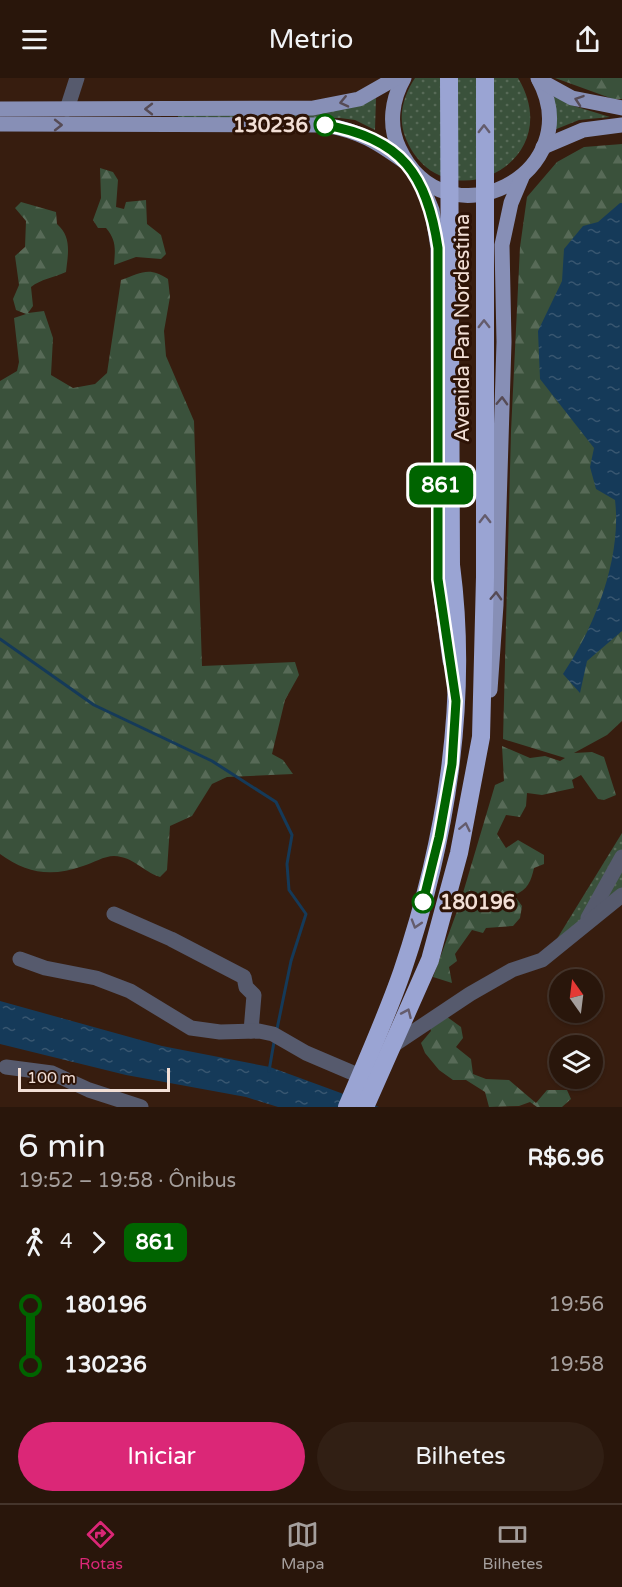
<!DOCTYPE html>
<html lang="pt">
<meta charset="utf-8">
<style>
body{margin:0;font-family:"Varela Round",sans-serif;background:#311f14;color:#f1f3f6;height:100vh;display:flex;flex-direction:column;font-size:22px;white-space:nowrap}
*{box-sizing:border-box;margin:0}
p{font-size:20px;color:#a59f9d}
.icon{flex:none;width:33px;height:33px;fill:none;stroke:currentColor;stroke-width:2;stroke-linecap:round;stroke-linejoin:round}
.map{position:relative;height:1029px;overflow:hidden}
.side{display:flex;flex-direction:column;background:#29160b;flex:1}
.side>*{flex:none}
.badge{padding:0 12px;border-radius:9px;font-size:21px;line-height:39px}
.needle{width:39px;rotate:346deg}
.controls{position:absolute;left:549px;top:891px;display:grid;gap:12px}
.controls a{display:grid;place-items:center;width:54px;height:54px;border-radius:50%;background:#29160b;box-shadow:0 2px 4px #0004,0 0 0 2px #45352c;font-size:30px}
.scale{position:absolute;left:18px;bottom:15px;width:152px;box-sizing:border-box;padding-left:6px;border:3px solid #f2dfd6;border-top:0;font-size:16px;line-height:21px;white-space:nowrap;color:#f2dfd6;-webkit-text-stroke:4px #2d1306;paint-order:stroke}
.map>.badge{position:absolute;translate:-50% -50%;box-shadow:0 0 0 3px #fff}
.legs{display:flex;align-items:center;gap:9px;height:66px;padding:0 18px;font-size:20px}
.legs p{margin-inline-start:auto}
.headline{display:flex;align-items:center;justify-content:space-between;height:102px;padding:0 18px}
h1{font-size:33px;font-weight:600;line-height:45px}
.button{display:flex;gap:12px;margin-top:auto;padding:12px 18px}
.button a{flex:1;height:69px;border-radius:36px;background:#db2777;color:#fff;font-size:24px;font-weight:600;line-height:69px;text-align:center}
.button a+a{background:#311f14;color:#f1f3f6}
ul{padding:0 18px;list-style:none}
li{display:flex;align-items:center;gap:21px;height:60px;font-size:22px}
li i{display:grid;place-items:center;width:9px;height:100%;margin:0 8px;background:currentColor}
li i::after{content:'';width:15px;height:15px;margin:-8px;border:4px solid;border-radius:50%;background:#29160b}
li p{margin-inline-start:auto}
li:first-child i{background:linear-gradient(#0000 50%,currentColor 0)}
li:last-child i{background:linear-gradient(currentColor 50%,#0000 0)}
header{display:flex;justify-content:space-between;align-items:center;height:78px;padding:0 18px;background:#29160b;font-size:27px;font-weight:600}
.tabs{display:flex;justify-content:space-around;align-items:center;height:84px;border-top:2px solid #45352c;background:#29160b;font-size:16px;color:#a59f9d}
.tabs a{display:grid;justify-items:center;gap:3px}
.tabs .active{color:#db2777}
.map>svg:first-child{display:block}
.green{fill:url(#green-dots)}
.forest{fill:url(#forest-firs)}
.water{fill:url(#water-ripples)}
.lines{fill:none;stroke-linecap:round;stroke-linejoin:round}
.stream{stroke:#153a59;stroke-width:3}
.minor{stroke:#565a6d;stroke-width:15}
.major{stroke:#878fb6;stroke-width:15}
.highway{stroke:#9aa4d3;stroke-width:18}
.oneway{stroke:#564b55}
.oneway2{stroke:#645c6c}
.line-1-casing{stroke:#fff;stroke-width:14}
.line-1{stroke:#006400;stroke-width:9}
.stop-1-dot{fill:#fff;stroke:#006400;stroke-width:3}
.labels{text-anchor:middle;stroke-width:6;stroke-linejoin:round;paint-order:stroke}
.stop-label{font-size:20px;font-weight:bold;fill:#f2dfd6;stroke:#2d1306;text-anchor:end}
.street-label{font-size:20px;fill:#f2dfd6;stroke:#2d1306}
</style>
<header><svg class="icon" aria-label="menu" viewBox="0 0 24 24"><path d="M4 6h16M4 12h16M4 18h16"/></svg>Metrio<svg class="icon" aria-label="share" viewBox="0 0 24 24"><path d="M12 15V3M7 8l5-5 5 5M5 13v7h14v-7"/></svg></header>
<div class="map">
<svg width="622" height="1029" viewBox="0 0 622 1029">
<defs>
<pattern id="green-dots" width="8" height="8" patternUnits="userSpaceOnUse" patternTransform="scale(1.5)"><rect width="8" height="8" fill="#3a513b"/><path d="M2 2h.1M6 6h.1" fill="none" stroke="#576a57" stroke-width="1.8" stroke-linecap="round"/></pattern>
<pattern id="forest-firs" width="22" height="20" patternUnits="userSpaceOnUse" patternTransform="scale(1.5)"><rect width="22" height="20" fill="#3a513b"/><path d="M5 1l3.5 6h-7zM16 11l3.5 6h-7z" fill="#576a57"/></pattern>
<pattern id="water-ripples" width="26" height="14" patternUnits="userSpaceOnUse" patternTransform="scale(1.5)"><rect width="26" height="14" fill="#153a59"/><path d="M2 4q2-2 4 0t4 0M15 11q2-2 4 0t4 0" fill="none" stroke="#385670"/></pattern>
</defs>
<rect width="100%" height="100%" fill="#371d0f"/>
<g class="green">
<path d="M415,0H518C570,86 442,147 406,61C397,40 403,18 415,0Z"/>
<polygon points="554,17 571,27 610,39 579,42 554,52"/>
<polygon points="376,20 375,52 355,42 340,40 178,40 178,35 355,29"/>
<polygon points="622,755 622,813 555,864"/>
</g>
<g class="forest">
<polygon points="555,0 622,0 622,21 613,21"/>
<path d="M622,66V643L607,657L574,675L592,674L604,679L616,717L604,722L598,721L581,697L572,702L574,710L542,717L527,715L526,728L520,739L506,737L497,756L506,770L518,762L544,777V786L534,790C531,803 528,812 514,817L522,828L520,840L513,848L486,850L483,855L472,852L455,876L457,883L449,889L452,905L433,899L460,825L495,707L504,703L502,668L530,680L545,678L560,683L565,680L503,661L511,353L520,169L527,119L557,84L584,69Z"/>
<path d="M100,90L113,94L118,102L116,129L124,131L126,124L146,122L147,146L161,157L166,176L161,181L136,179L114,187C115,172 117,163 106,150H98L93,142L101,120Z"/>
<path d="M21,124L56,134L57,146C72,159 68,176 66,194C53,200 41,201 31,209L33,228L28,235L44,233L53,260L51,297L73,310L95,306L107,295L121,202C141,195 149,188 168,201L170,219L164,253L166,278L194,343L202,588L295,584L299,597L285,622L272,676L283,682L293,696L227,699L212,706L192,738L170,748L167,792L160,799C142,793 134,779 114,778C104,778 93,785 83,788C52,799 27,796 0,776V303L17,293L19,284L14,240L26,236L16,232L13,221L19,207L15,178L25,169L26,143L15,130Z"/>
<polygon points="443,936 461,949 463,960 456,969 471,981 473,996 486,1001 509,1002 536,1025 547,1012 567,1012 571,1021 562,1029 537,1029 530,1024 519,1028 489,1029 485,1014 466,1002 453,1002 439,992 425,975 421,965 431,953 429,946"/>
</g>
<g class="water">
<path d="M620,125H622V553L587,583L580,615L563,596C595,549 622,480 615,422L596,411L590,389L594,370L540,301L538,253L562,203L564,171L583,148L598,144Z"/>
<polygon points="0,923 162,968 270,989 379,1029 278,1029 246,1019 126,997 0,966"/>
</g>
<g class="lines">
<g class="stream">
<polyline points="0,561 94,627 212,683 276,724 292,757 287,786 289,812 306,836 291,883 277,951"/>
<polyline points="269,993 274,964"/>
</g>
<g class="minor">
<polyline points="67,31 77,0"/>
<polyline points="114,836 171,861 244,899 246,909 254,917 251,953"/>
<polyline points="588,840 622,779"/>
<polyline points="20,881 45,890 96,900 130,913 191,950 220,954 259,953 273,956 306,975 360,998"/>
<polyline points="392,968 470,916 512,892 542,882 622,817"/>
<polyline points="6,989 52,995 89,1012 141,1029"/>
</g>
<g class="major">
<path d="M404,0C392,21 388,47 399,70C445,170 591,95 538,0"/>
<polyline points="539,2 572,20 622,30"/>
<polyline points="0,31 313,30 359,21 396,0"/>
<path d="M0,46L325,47C360,53 377,64 405,84"/>
<polyline points="543,69 583,52 622,47"/>
<polyline points="418,98 432,132 438,170 439,501 450,583"/>
<polyline points="490,612 496,527 504,264 502,167 511,125 522,99"/>
</g>
<g class="highway">
<path d="M347,1029C366,984 386,940 402,894C446,764 469,623 451,487L449,0"/>
<polyline points="365,1029 430,882 459,775 481,659 485,499 485,0"/>
</g>
</g>
<defs><path id="oneway-chevron" d="M-2-3.5L2.5 0L-2 3.5" fill="none" stroke-width="1.6" stroke-linecap="round" stroke-linejoin="round" transform="scale(1.5)"/></defs>
<g class="oneway">
<use href="#oneway-chevron" transform="translate(579 22) rotate(-161)"/>
<use href="#oneway-chevron" transform="translate(344 24) rotate(167)"/>
<use href="#oneway-chevron" transform="translate(149 31) rotate(180)"/>
<use href="#oneway-chevron" transform="translate(58 47)"/>
<use href="#oneway-chevron" transform="translate(502 323) rotate(-88)"/>
<use href="#oneway-chevron" transform="translate(496 518) rotate(-88)"/>
</g>
<g class="oneway2">
<use href="#oneway-chevron" transform="translate(484 51) rotate(-90)"/>
<use href="#oneway-chevron" transform="translate(484 246) rotate(-90)"/>
<use href="#oneway-chevron" transform="translate(485 441) rotate(-90)"/>
<use href="#oneway-chevron" transform="translate(465 749) rotate(-78)"/>
<use href="#oneway-chevron" transform="translate(416 846) rotate(107)"/>
<use href="#oneway-chevron" transform="translate(407 935) rotate(-66)"/>
</g>
<g class="lines">
<g class="line-1-casing">
<path id="line-1" d="M325,47C402,60 427,97 438,170V501L456,623L452,686L439,759L423,824"/>
</g>
<use href="#line-1" class="line-1"/>
</g>
<g class="stop-1-dot">
<circle cx="325" cy="47" r="10"/>
<circle cx="423" cy="824" r="10"/>
</g>
<g class="labels">
<g class="stop-label">
<text x="308" y="54">130236</text>
<text x="440" y="831" text-anchor="start">180196</text>
</g>
<g class="street-label">
<text transform="translate(462 250) rotate(-90)" y="7">Avenida Pan Nordestina</text>
</g>
</g>
</svg>
<div class="controls">
<a><svg class="needle" viewBox="-14 -14 28 28"><path d="M0-13l5 13h-10z" fill="#e53935"/><path d="M0 13l5-13h-10z" fill="#a59f9d"/></svg></a>
<a><svg class="icon" aria-label="layers" viewBox="0 0 24 24"><path d="M12 4l9 5-9 5-9-5zM3 14l9 5 9-5"/></svg></a>
</div>
<div class="scale">100 m</div>
<b class="badge" style="left:441px;top:407px;background:#006400;color:#fff">861</b>
</div>
<section class="side">
<div class="headline"><div><h1>6 min</h1><p>19:52 – 19:58 · Ônibus</p></div><b>R$6.96</b></div>
<div class="legs"><svg class="icon" aria-label="walk" viewBox="0 0 24 24"><circle cx="13" cy="4" r="2"/><path d="M13 8l-2 6 4 7M11 14l-3 7M7 12l3-4h3l4 4"/></svg>4<svg class="icon" aria-label="forward" viewBox="0 0 24 24"><path d="M9 5l7 7-7 7"/></svg><b class="badge" style="background:#006400;color:#fff">861</b></div>
<ul>
<li><i style="color:#006400"></i><b>180196</b><p>19:56</p></li>
<li><i style="color:#006400"></i><b>130236</b><p>19:58</p></li>
</ul>
<div class="button"><a>Iniciar</a><a>Bilhetes</a></div>
</section>
<nav class="tabs">
<a class="active"><svg class="icon" aria-label="directions" viewBox="0 0 24 24"><path d="M12 3l9 9-9 9-9-9zM9 14v-3h6M13 9l2 2-2 2"/></svg>Rotas</a>
<a><svg class="icon" aria-label="map" viewBox="0 0 24 24"><path d="M3 6l6-2 6 2 6-2v14l-6 2-6-2-6 2zM9 4v14M15 6v14"/></svg>Mapa</a>
<a><svg class="icon" aria-label="tickets" viewBox="0 0 24 24"><path d="M3 7h18v10H3zM15 7v10"/></svg>Bilhetes</a>
</nav>
